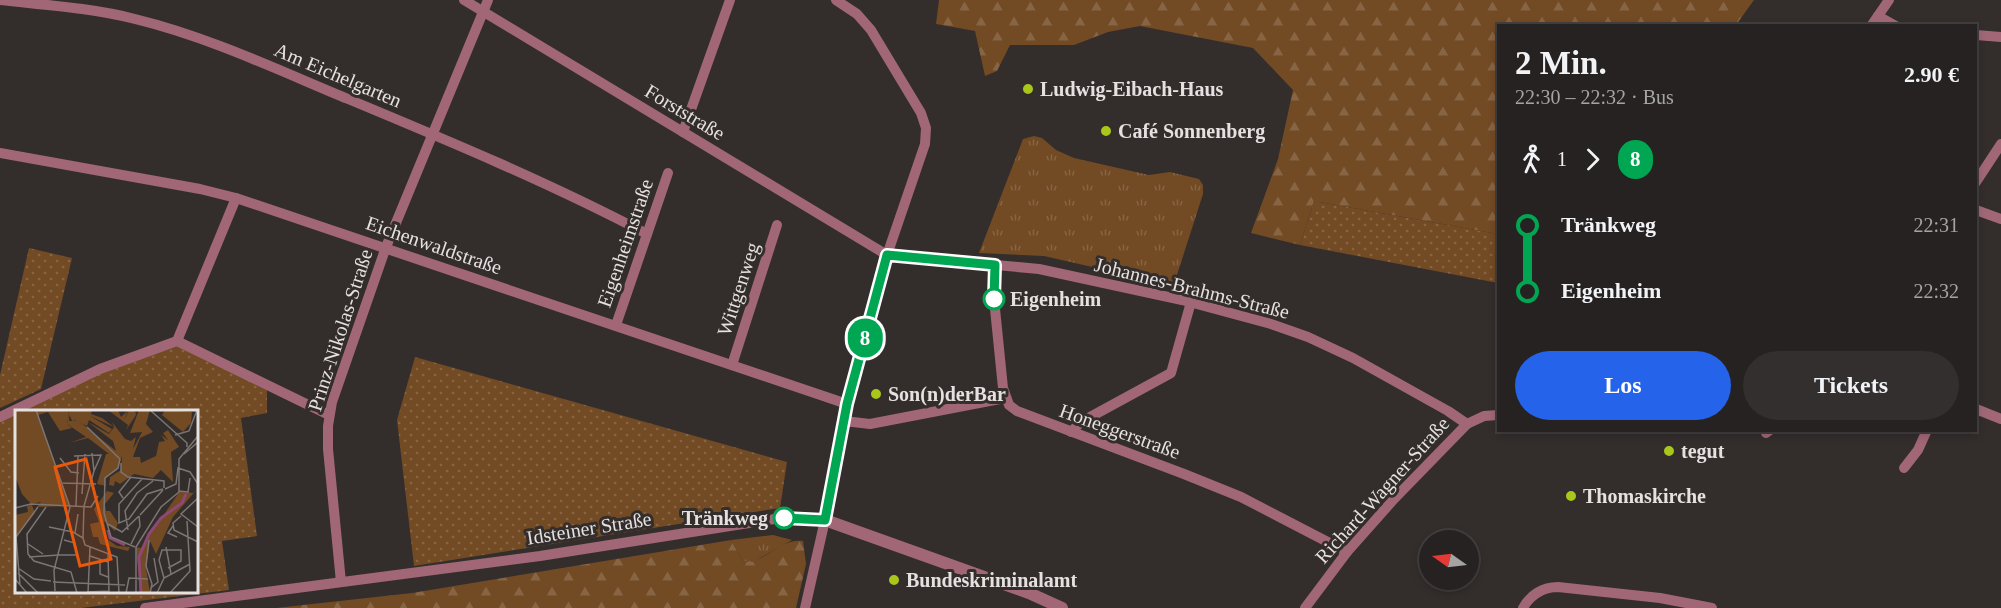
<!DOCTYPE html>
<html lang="de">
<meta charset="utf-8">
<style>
body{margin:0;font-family:Georgia,serif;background:#322f2e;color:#f1f3f6;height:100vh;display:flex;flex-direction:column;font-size:22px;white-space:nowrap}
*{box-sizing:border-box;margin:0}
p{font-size:20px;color:#a4a4a5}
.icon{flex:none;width:33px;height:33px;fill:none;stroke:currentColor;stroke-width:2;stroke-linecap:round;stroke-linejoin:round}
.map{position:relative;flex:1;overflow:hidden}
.details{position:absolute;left:1497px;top:24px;width:480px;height:408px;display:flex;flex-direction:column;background:#262221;border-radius:0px;box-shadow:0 3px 9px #0003,0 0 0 2px #423f3f}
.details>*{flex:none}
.badge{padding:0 12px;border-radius:20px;font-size:21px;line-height:39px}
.needle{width:39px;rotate:284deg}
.buttons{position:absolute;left:1419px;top:530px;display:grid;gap:12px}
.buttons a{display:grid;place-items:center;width:60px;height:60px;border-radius:50%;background:#262221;box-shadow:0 3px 9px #0003,0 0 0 2px #423f3f;font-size:30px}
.map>.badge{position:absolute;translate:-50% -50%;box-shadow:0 0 0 3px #fff}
.legs{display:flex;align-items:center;gap:9px;height:66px;padding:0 18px;font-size:20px}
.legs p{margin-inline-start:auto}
.headline{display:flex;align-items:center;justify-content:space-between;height:102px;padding:0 18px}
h1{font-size:33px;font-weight:700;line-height:45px}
.primary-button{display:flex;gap:12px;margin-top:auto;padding:12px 18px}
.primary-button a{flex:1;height:69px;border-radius:36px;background:#2563eb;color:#fff;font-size:24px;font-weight:700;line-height:69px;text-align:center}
.primary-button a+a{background:#322f2e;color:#f1f3f6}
ul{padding:0 18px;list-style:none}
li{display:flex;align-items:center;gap:21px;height:66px;font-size:22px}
li i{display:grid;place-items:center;width:9px;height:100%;margin:0 8px;background:currentColor}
li i::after{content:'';width:15px;height:15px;margin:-8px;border:4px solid;border-radius:50%;background:#262221}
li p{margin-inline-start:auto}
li:first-child i{background:linear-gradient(#0000 50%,currentColor 0)}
li:last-child i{background:linear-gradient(currentColor 50%,#0000 0)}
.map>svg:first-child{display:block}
.grass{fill:url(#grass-dots)}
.forest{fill:url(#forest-firs)}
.park{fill:url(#park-tufts)}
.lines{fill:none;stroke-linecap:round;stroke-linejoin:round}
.minor{stroke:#a16776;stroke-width:10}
.tertiary{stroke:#a16776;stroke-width:12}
.line-1-casing{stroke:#fff;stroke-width:14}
.line-1{stroke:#00a651;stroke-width:9}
.poi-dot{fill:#a9c71b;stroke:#332d2c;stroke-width:2}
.stop-1-dot{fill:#fff;stroke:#00a651;stroke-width:3}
.labels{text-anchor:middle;stroke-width:6;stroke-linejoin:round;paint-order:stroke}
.street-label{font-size:20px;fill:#e6e1e1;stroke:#332d2c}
.poi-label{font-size:20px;font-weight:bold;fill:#e6e1e1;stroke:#332d2c;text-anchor:start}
.stop-label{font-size:20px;font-weight:bold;fill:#e6e1e1;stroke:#332d2c;text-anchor:start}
.inset-river{fill:none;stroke:#8e4873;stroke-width:3}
.inset-road{fill:none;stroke:#7b7574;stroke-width:1.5}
.view{fill:#e8590c;fill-opacity:0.15;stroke:#e8590c;stroke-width:3}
.inset-edge{fill:none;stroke:#e6e1e1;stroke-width:3}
</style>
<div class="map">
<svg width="2001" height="608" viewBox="0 0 2001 608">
<defs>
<pattern id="grass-dots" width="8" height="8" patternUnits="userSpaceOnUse" patternTransform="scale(1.5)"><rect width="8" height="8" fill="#724a24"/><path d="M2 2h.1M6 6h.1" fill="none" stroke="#866444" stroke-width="1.8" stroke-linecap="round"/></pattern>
<pattern id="forest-firs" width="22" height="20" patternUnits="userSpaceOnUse" patternTransform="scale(1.5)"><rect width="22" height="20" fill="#724a24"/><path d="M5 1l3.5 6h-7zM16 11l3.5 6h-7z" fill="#866444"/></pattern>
<pattern id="park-tufts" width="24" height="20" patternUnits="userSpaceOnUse" patternTransform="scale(1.5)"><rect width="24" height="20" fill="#724a24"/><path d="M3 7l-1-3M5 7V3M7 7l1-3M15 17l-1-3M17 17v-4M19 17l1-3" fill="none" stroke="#866444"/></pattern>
</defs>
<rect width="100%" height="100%" fill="#332d2c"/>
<g class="grass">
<polygon points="1314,201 1498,234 1498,283 1300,245"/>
<polygon points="29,248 72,258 41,389 0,408 0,375"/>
<polygon points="178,346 267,390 267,413 241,418 257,536 222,541 229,590 81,608 0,608 0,422 16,414 16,592 196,592 196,412 21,411 104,371"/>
<polygon points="415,357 787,462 780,508 414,566 397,420"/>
</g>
<g class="forest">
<polygon points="939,0 1754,0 1736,25 1498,26 1498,234 1314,201 1300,245 1251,233 1278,159 1293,90 1253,48 1140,26 1108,32 1074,45 1010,45 997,71 985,76 975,31 936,24"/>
<path d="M731,540L743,561C767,564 778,538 803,541L806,564L796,608H276L412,593Z"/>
</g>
<g class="park">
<polygon points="1034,136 1042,138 1056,150 1074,158 1149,175 1170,172 1199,179 1203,185 1203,194 1176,278 1172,283 1167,284 1044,256 979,253 1023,139"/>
<polygon points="773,535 792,540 753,562 743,561 731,540"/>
</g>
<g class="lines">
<g class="minor">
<path d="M0,0C45,5 92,8 135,19C209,37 278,70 348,99C449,141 550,183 647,234"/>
<polyline points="464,0 887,255 1039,269 1182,300 1271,324 1308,337 1353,358 1448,411 1467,424"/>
<polyline points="1878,16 1896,26"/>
<polyline points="1871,26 1889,0"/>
<polyline points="1976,35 2001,37"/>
<polyline points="683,132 730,0"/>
<polyline points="0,153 200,189 236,198 847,404"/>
<polyline points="1976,182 2001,144"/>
<polyline points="1976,210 2001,219"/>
<polyline points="995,265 994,299 1003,388 1009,405 1017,411 1184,474 1241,497 1347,552"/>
<polyline points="616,325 668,173"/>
<polyline points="177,341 329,415"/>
<polyline points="732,365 777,225"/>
<polyline points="1976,409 2001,419"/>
<polyline points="0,417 100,369 177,341 236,198"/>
<polyline points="844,421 870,424 1005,398"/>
<polyline points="1071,432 1081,422 1171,373 1191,302"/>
<polyline points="1766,433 1770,430"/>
<polyline points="1904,468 1918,450 1927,430"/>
<polyline points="341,582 328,449 328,426 332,402 386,247 488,0"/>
<polyline points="145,608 540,556 787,517 825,520"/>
<polyline points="805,608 825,520 847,404 887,255 925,144 926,128 921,113 871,30 857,14 836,0"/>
<polyline points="1305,608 1347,552 1394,499 1467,424 1484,416 1498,415"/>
<path d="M1523,608C1530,595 1543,587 1558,587L1660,598L1712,608"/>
</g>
<polyline class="tertiary" points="825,520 1029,593 1062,608"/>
</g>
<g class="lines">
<g class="line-1-casing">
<polyline id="line-1" points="784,518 825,520 847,404 887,255 995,265 994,299"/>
</g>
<use href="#line-1" class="line-1"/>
</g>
<g class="poi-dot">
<circle cx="1028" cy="89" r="6"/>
<circle cx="1106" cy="131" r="6"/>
<circle cx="876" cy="394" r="6"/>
<circle cx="1669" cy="451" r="6"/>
<circle cx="1571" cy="496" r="6"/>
<circle cx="894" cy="580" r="6"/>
</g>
<g class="stop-1-dot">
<circle cx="994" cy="299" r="10"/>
<circle cx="784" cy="518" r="10"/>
</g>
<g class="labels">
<g class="street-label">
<text transform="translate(338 75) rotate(23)" y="7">Am Eichelgarten</text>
<text transform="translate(685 112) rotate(31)" y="7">Forststraße</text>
<text transform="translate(625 243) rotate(-71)" y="7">Eigenheimstraße</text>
<text transform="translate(434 245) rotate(19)" y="7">Eichenwaldstraße</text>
<text transform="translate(1192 288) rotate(14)" y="7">Johannes-Brahms-Straße</text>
<text transform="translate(738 289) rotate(-72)" y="7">Wittgenweg</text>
<text transform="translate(340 330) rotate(-72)" y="7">Prinz-Nikolas-Straße</text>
<text transform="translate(1120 431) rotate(20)" y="7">Honeggerstraße</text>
<text transform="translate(1382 490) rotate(-48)" y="7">Richard-Wagner-Straße</text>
<text transform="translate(589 528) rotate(-9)" y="7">Idsteiner Straße</text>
</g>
<g class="poi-label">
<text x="1040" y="96">Ludwig-Eibach-Haus</text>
<text x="1118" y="138">Café Sonnenberg</text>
<text x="888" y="401">Son(n)derBar</text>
<text x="1681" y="458">tegut</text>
<text x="1583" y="503">Thomaskirche</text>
<text x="906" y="587">Bundeskriminalamt</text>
</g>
<g class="stop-label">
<text x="1010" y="306">Eigenheim</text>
<text x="768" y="525" text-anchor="end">Tränkweg</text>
</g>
</g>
<g transform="translate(15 410)">
<rect width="183" height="183" fill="#332d2c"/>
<path d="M55,0L54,11H64L101,41L98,31L73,12L94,24L99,17L97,12L110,29L116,31L121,27L118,39L127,22L115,23L124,0H135L131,14L138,22L125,28L118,47H125L126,53L141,46L144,32L150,31L146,25L153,30L148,23L153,20L164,37L156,42L158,72L146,60L138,68L119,64L105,74L100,71L99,76L94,75L95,67L106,60L107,46L102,60L90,67L91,76L82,74L91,44H94L73,28L54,33L71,27L52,14ZM93,0H103L106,7L113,0L109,10L114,0H120L121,5L111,20L113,15ZM150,0L177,2L176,13L168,22L147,5Z" fill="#724a24"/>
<path d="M0,0H53L54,4V0H77L76,4L87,8L99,17L75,6L97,19L94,23L74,10L72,16L59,10L58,13L54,4L52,14L57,18L45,21L33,2L23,5L54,96L22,97L26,92L16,94L7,84L0,66ZM92,81L99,83L90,94L91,101H95L103,113L100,121L89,111L92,129L102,136L115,137L113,141L85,134L83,127H78L75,114L84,112L79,99Z" fill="#724a24"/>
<path d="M183,78L158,107L141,144L135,131L131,158L135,183H125L121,137L126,138L165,81L178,83ZM17,95L20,103L1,127V160L0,105L13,102L12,96Z" fill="#724a24"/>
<path class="inset-river" d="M93,120L95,128L110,135M126,183L124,147L134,124L146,108L167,93L171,84"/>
<path class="inset-road" d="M21,0L55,97L39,160L40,181M135,0L172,33V37M72,17L105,49M160,25L174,21L182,0M169,44L183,32M59,46L86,45L79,61M45,48L56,62L64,63M105,49L103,58L90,68L89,103L96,127L120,137M106,53V62L113,67L149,71V78M127,69L104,94V113L114,109L132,84L148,79M46,73L81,74M150,79L161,74L163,58L175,62L183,74M164,81L173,82L175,68M67,84L70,44M108,88L104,82L116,67M183,88L166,104L183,117M61,96L63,46M31,97L12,124L13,144L19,151L56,162L62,183M0,98L16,94L76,97L83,86M125,105L148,80M166,106L158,113L159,120L183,132M93,114L107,122L124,106M158,116L153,123L162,127M34,117L58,122L68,128L70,135L102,147L104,183M113,120L110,101L122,83L138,71M60,123L63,104M68,128L69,96L79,61L77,43M134,130L131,156L137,174L135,183M13,134L28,144M116,134L125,116L124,106M151,137L156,164M93,143L94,183M44,145H62L60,133L49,130M75,146L93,152M14,147L44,145M85,149V164L93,167M3,158L19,169L36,171M3,163L23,183M149,168L144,150L147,140H166V151L153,158M0,169L12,183M38,172L110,175M5,175L1,127L23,97M137,177L143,172L139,148M72,182L94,181M73,183L75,137M111,183L114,168L133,169M121,183V137L146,97L164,82V49L183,26M142,183L149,168L175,154M155,183L175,161L172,111"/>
<path class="view" d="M71,49L96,149L65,156L40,57Z"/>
<rect width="183" height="183" class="inset-edge"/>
</g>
</svg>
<div class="buttons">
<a><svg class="needle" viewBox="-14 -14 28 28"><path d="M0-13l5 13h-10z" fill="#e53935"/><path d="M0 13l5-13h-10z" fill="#a4a4a5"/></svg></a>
</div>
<b class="badge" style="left:865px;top:338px;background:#00a651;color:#fff">8</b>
<section class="details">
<div class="headline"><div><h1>2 Min.</h1><p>22:30 – 22:32 · Bus</p></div><b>2.90 €</b></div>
<div class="legs"><svg class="icon" aria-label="walk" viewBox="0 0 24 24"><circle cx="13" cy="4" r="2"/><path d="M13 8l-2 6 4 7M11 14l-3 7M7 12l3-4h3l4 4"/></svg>1<svg class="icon" aria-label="forward" viewBox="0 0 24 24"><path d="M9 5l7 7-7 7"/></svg><b class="badge" style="background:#00a651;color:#fff">8</b></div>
<ul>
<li><i style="color:#00a651"></i><b>Tränkweg</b><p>22:31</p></li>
<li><i style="color:#00a651"></i><b>Eigenheim</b><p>22:32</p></li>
</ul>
<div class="primary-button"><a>Los</a><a>Tickets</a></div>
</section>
</div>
